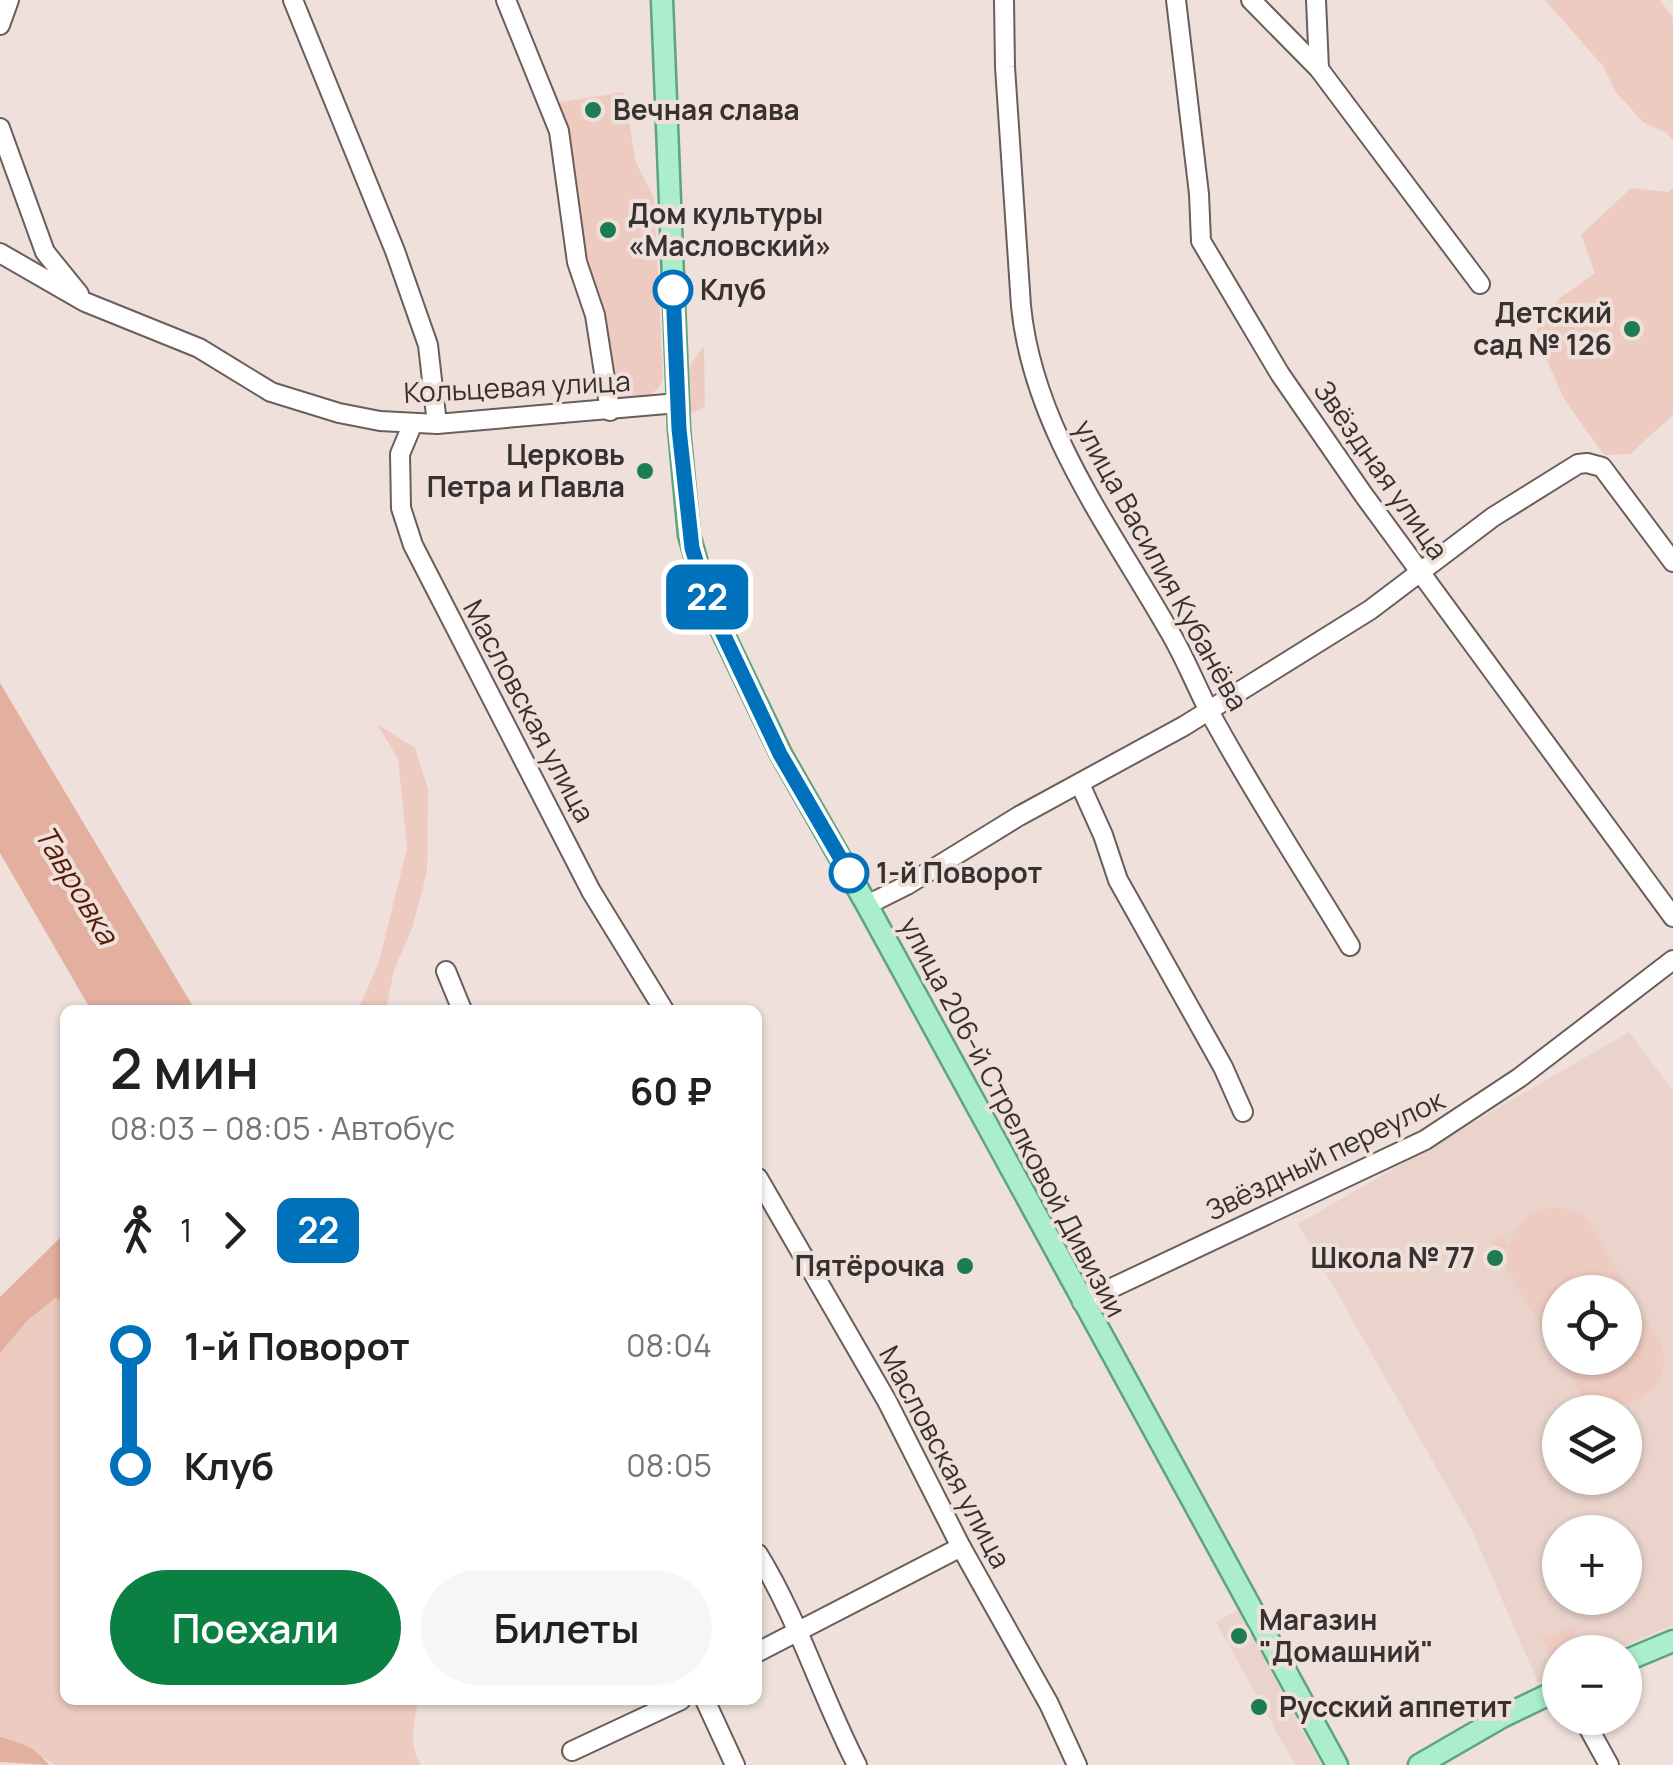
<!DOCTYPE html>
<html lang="ru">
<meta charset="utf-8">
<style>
body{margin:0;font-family:Manrope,sans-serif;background:#f6f6f6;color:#202124;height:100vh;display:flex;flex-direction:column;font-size:38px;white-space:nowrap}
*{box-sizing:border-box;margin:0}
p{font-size:32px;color:#757577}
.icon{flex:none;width:55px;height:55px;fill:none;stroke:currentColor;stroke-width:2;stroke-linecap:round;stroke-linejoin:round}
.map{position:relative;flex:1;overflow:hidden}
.sheet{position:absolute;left:60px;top:1005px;width:702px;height:700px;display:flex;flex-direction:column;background:#fff;border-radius:15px;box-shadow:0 2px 8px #0004}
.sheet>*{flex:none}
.badge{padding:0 20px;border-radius:15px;font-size:35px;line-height:65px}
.buttons{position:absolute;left:1542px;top:1275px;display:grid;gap:20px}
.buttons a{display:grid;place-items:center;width:100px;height:100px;border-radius:50%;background:#fff;box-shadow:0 2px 8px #0004;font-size:50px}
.map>.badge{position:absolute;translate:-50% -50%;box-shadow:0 0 0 5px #fff}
.legs{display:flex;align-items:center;gap:15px;height:110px;padding:0 50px;font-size:32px}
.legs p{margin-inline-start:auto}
.head{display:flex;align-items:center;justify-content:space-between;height:170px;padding:0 50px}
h1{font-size:55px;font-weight:600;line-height:75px}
.primary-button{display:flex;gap:20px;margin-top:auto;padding:20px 50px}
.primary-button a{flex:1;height:115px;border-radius:60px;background:#0b8043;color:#fff;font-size:40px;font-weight:600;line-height:115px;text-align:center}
.primary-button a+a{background:#f6f6f6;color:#202124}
ul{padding:0 50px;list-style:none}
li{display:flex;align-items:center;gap:35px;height:120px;font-size:38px}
li i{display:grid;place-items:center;width:15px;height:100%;margin:0 12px;background:currentColor}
li i::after{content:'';width:25px;height:25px;margin:-12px;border:8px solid;border-radius:50%;background:#fff}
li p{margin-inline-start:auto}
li:first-child i{background:linear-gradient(#0000 50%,currentColor 0)}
li:last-child i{background:linear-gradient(currentColor 50%,#0000 0)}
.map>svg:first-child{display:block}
.built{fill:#e9d3cb;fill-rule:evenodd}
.green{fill:#edcbc0;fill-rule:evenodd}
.water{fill:#e3af9e}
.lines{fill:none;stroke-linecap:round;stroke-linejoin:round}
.minor-casing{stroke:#6b5e5a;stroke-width:22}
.major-casing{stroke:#5da47f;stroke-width:25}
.minor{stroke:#fff;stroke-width:18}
.major{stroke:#aaeecb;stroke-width:20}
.line-1-casing{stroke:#fff;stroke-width:22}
.line-1{stroke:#0072bc;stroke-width:15}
.poi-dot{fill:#1d7c53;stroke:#efe0db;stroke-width:4}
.stop-1-dot{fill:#fff;stroke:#0072bc;stroke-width:5}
.labels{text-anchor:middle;stroke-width:8;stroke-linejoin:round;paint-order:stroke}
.poi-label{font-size:28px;font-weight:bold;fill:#373130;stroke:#efe0db;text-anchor:start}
.stop-label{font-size:28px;font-weight:bold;fill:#373130;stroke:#efe0db;text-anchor:start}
.street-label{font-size:28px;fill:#373130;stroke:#efe0db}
.water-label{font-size:30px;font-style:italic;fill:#581b04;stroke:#efe0db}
</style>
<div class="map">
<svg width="1673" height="1765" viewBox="0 0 1673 1765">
<rect width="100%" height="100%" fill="#efe0db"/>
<g class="built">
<path d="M1629,1032L1673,1091V1625L1610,1652H1560V1674L1538,1683L1473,1532L1298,1224ZM1560,1292H1625V1358H1560ZM1560,1412H1625V1478H1560ZM1560,1532H1625V1598H1560Z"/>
<polygon points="1238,1610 1321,1765 1295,1765 1216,1622"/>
</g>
<g class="green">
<polygon points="1545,0 1660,0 1673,18 1673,141 1667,133 1644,123 1615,91 1603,66"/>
<path d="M624,92L636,163L654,198L663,379C656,400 632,399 613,403L583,263L555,103Z"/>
<polygon points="1631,188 1668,192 1673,188 1673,415 1630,454 1604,455 1564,399 1535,333 1560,298 1595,273 1581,235"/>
<path d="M704,347L705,406L692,414C678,385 683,371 704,347Z"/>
<polygon points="377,724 415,748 428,789 427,872 412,928 394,970 386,1010 358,1010 379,962 407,848 398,759"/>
<path d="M1559,1208L1574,1211L1586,1218L1663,1348C1669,1388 1634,1412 1598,1402L1601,1412H1591L1492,1243L1503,1236L1509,1246C1516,1222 1533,1208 1559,1208ZM1560,1292H1625V1358H1560Z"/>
<path d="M57,1298L65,1304V1700H418C414,1724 408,1743 421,1765H55L29,1748L0,1741V1353L28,1320Z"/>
<polygon points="1574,1626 1584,1651 1560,1652 1560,1660 1553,1663 1543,1638"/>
</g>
<g class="water">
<polygon points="0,683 195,1010 91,1010 0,853"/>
<polygon points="65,1233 65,1304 56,1298 28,1320 0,1353 0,1297"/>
<path d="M0,1737C20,1743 36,1747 49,1765L0,1762Z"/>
</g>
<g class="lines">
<g class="minor-casing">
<g id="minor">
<polyline points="293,0 395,251 428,345 437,424"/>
<polyline points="506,0 559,131 577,262 595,315 610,411"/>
<path d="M1004,0L1005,67L1021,306C1033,427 1109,526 1168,629C1184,655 1195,684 1209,711C1252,791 1303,868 1350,946"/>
<polyline points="1176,0 1199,194 1201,241 1280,374 1363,494 1673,917"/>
<polyline points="1251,0 1319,69 1480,284"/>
<polyline points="1316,0 1319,69"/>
<polyline points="0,25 9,0"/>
<polyline points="0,128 45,252 79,294"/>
<polyline points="0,253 85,302 199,348 271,392 339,413 380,421 437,424 678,403"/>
<polyline points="413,423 400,454 401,508 413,545 591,891 664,1010"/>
<polyline points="1080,784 1103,835 1118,880 1223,1067 1243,1112"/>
<polyline points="867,905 907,885 1019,816 1184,726 1370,610 1493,517 1578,464 1587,463 1602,467 1673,562"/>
<polyline points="446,971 462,1010"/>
<polyline points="758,1178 887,1401 961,1547 1049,1704 1077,1765"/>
<polyline points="1082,1302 1425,1140 1519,1078 1673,960"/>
<path d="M758,1554C799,1621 821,1695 857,1765"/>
<polyline points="758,1652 961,1547"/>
<polyline points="705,1700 735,1765"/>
<polyline points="1583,1718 1609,1765"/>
<polyline points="572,1751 681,1700"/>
</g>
</g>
<g class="major-casing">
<g id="major">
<polyline points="662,0 679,429 689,535 709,604 781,754 867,905 1337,1765"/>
<polyline points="1625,1661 1673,1641"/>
<polyline points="1419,1765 1502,1717 1560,1689"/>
</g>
</g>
<use href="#minor" class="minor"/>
<use href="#major" class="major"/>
</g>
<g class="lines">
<g class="line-1-casing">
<polyline id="line-1" points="673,290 679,429 692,548 709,604 780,754 849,873"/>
</g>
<use href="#line-1" class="line-1"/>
</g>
<g class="poi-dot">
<circle cx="593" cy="110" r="10"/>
<circle cx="608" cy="230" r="10"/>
<circle cx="1632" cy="329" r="10"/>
<circle cx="645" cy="471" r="10"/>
<circle cx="1495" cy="1258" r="10"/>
<circle cx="965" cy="1266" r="10"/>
<circle cx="1239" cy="1636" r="10"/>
<circle cx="1259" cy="1707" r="10"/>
</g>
<g class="stop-1-dot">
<circle cx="673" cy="290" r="18"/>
<circle cx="849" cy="873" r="18"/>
</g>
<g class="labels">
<g class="poi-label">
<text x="613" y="120">Вечная слава</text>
<text x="628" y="224">Дом культуры<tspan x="628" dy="32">«Масловский»</tspan></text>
<text x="1612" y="323" text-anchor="end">Детский<tspan x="1612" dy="32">сад № 126</tspan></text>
<text x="625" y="465" text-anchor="end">Церковь<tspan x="625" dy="32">Петра и Павла</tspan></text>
<text x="1475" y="1268" text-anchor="end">Школа № 77</text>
<text x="945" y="1276" text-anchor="end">Пятёрочка</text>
<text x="1259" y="1630">Магазин<tspan x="1259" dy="32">"Домашний"</tspan></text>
<text x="1279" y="1717">Русский аппетит</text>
</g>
<g class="stop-label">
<text x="700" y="300">Клуб</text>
<text x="876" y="883">1-й Поворот</text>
</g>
<g class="street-label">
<text transform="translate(517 387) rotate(-3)" y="10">Кольцевая улица</text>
<text transform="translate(1381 470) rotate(55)" y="10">Звёздная улица</text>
<text transform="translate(1161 565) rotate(61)" y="10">улица Василия Кубанёва</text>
<text transform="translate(529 711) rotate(62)" y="10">Масловская улица</text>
<text transform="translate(1013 1117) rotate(62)" y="10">улица 206-й Стрелковой Дивизии</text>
<text transform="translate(1325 1155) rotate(-26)" y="10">Звёздный переулок</text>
<text transform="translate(945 1457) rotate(62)" y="10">Масловская улица</text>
</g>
<g class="water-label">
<text transform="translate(76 885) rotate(59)" y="10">Тавровка</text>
</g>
</g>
</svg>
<div class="buttons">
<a><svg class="icon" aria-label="locate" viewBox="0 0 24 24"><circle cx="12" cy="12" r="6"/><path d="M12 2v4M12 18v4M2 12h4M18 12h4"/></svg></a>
<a><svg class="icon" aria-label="layers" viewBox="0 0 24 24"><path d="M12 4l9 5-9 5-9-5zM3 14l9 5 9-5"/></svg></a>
<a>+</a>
<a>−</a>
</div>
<b class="badge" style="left:707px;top:597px;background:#0072bc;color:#fff">22</b>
<section class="sheet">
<div class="head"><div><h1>2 мин</h1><p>08:03 – 08:05 · Автобус</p></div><b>60 ₽</b></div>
<div class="legs"><svg class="icon" aria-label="walk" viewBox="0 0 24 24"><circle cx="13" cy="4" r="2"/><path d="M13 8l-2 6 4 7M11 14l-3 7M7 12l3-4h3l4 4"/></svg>1<svg class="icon" aria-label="forward" viewBox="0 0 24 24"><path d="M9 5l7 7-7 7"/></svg><b class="badge" style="background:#0072bc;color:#fff">22</b></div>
<ul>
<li><i style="color:#0072bc"></i><b>1-й Поворот</b><p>08:04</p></li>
<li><i style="color:#0072bc"></i><b>Клуб</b><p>08:05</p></li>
</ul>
<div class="primary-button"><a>Поехали</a><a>Билеты</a></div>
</section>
</div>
